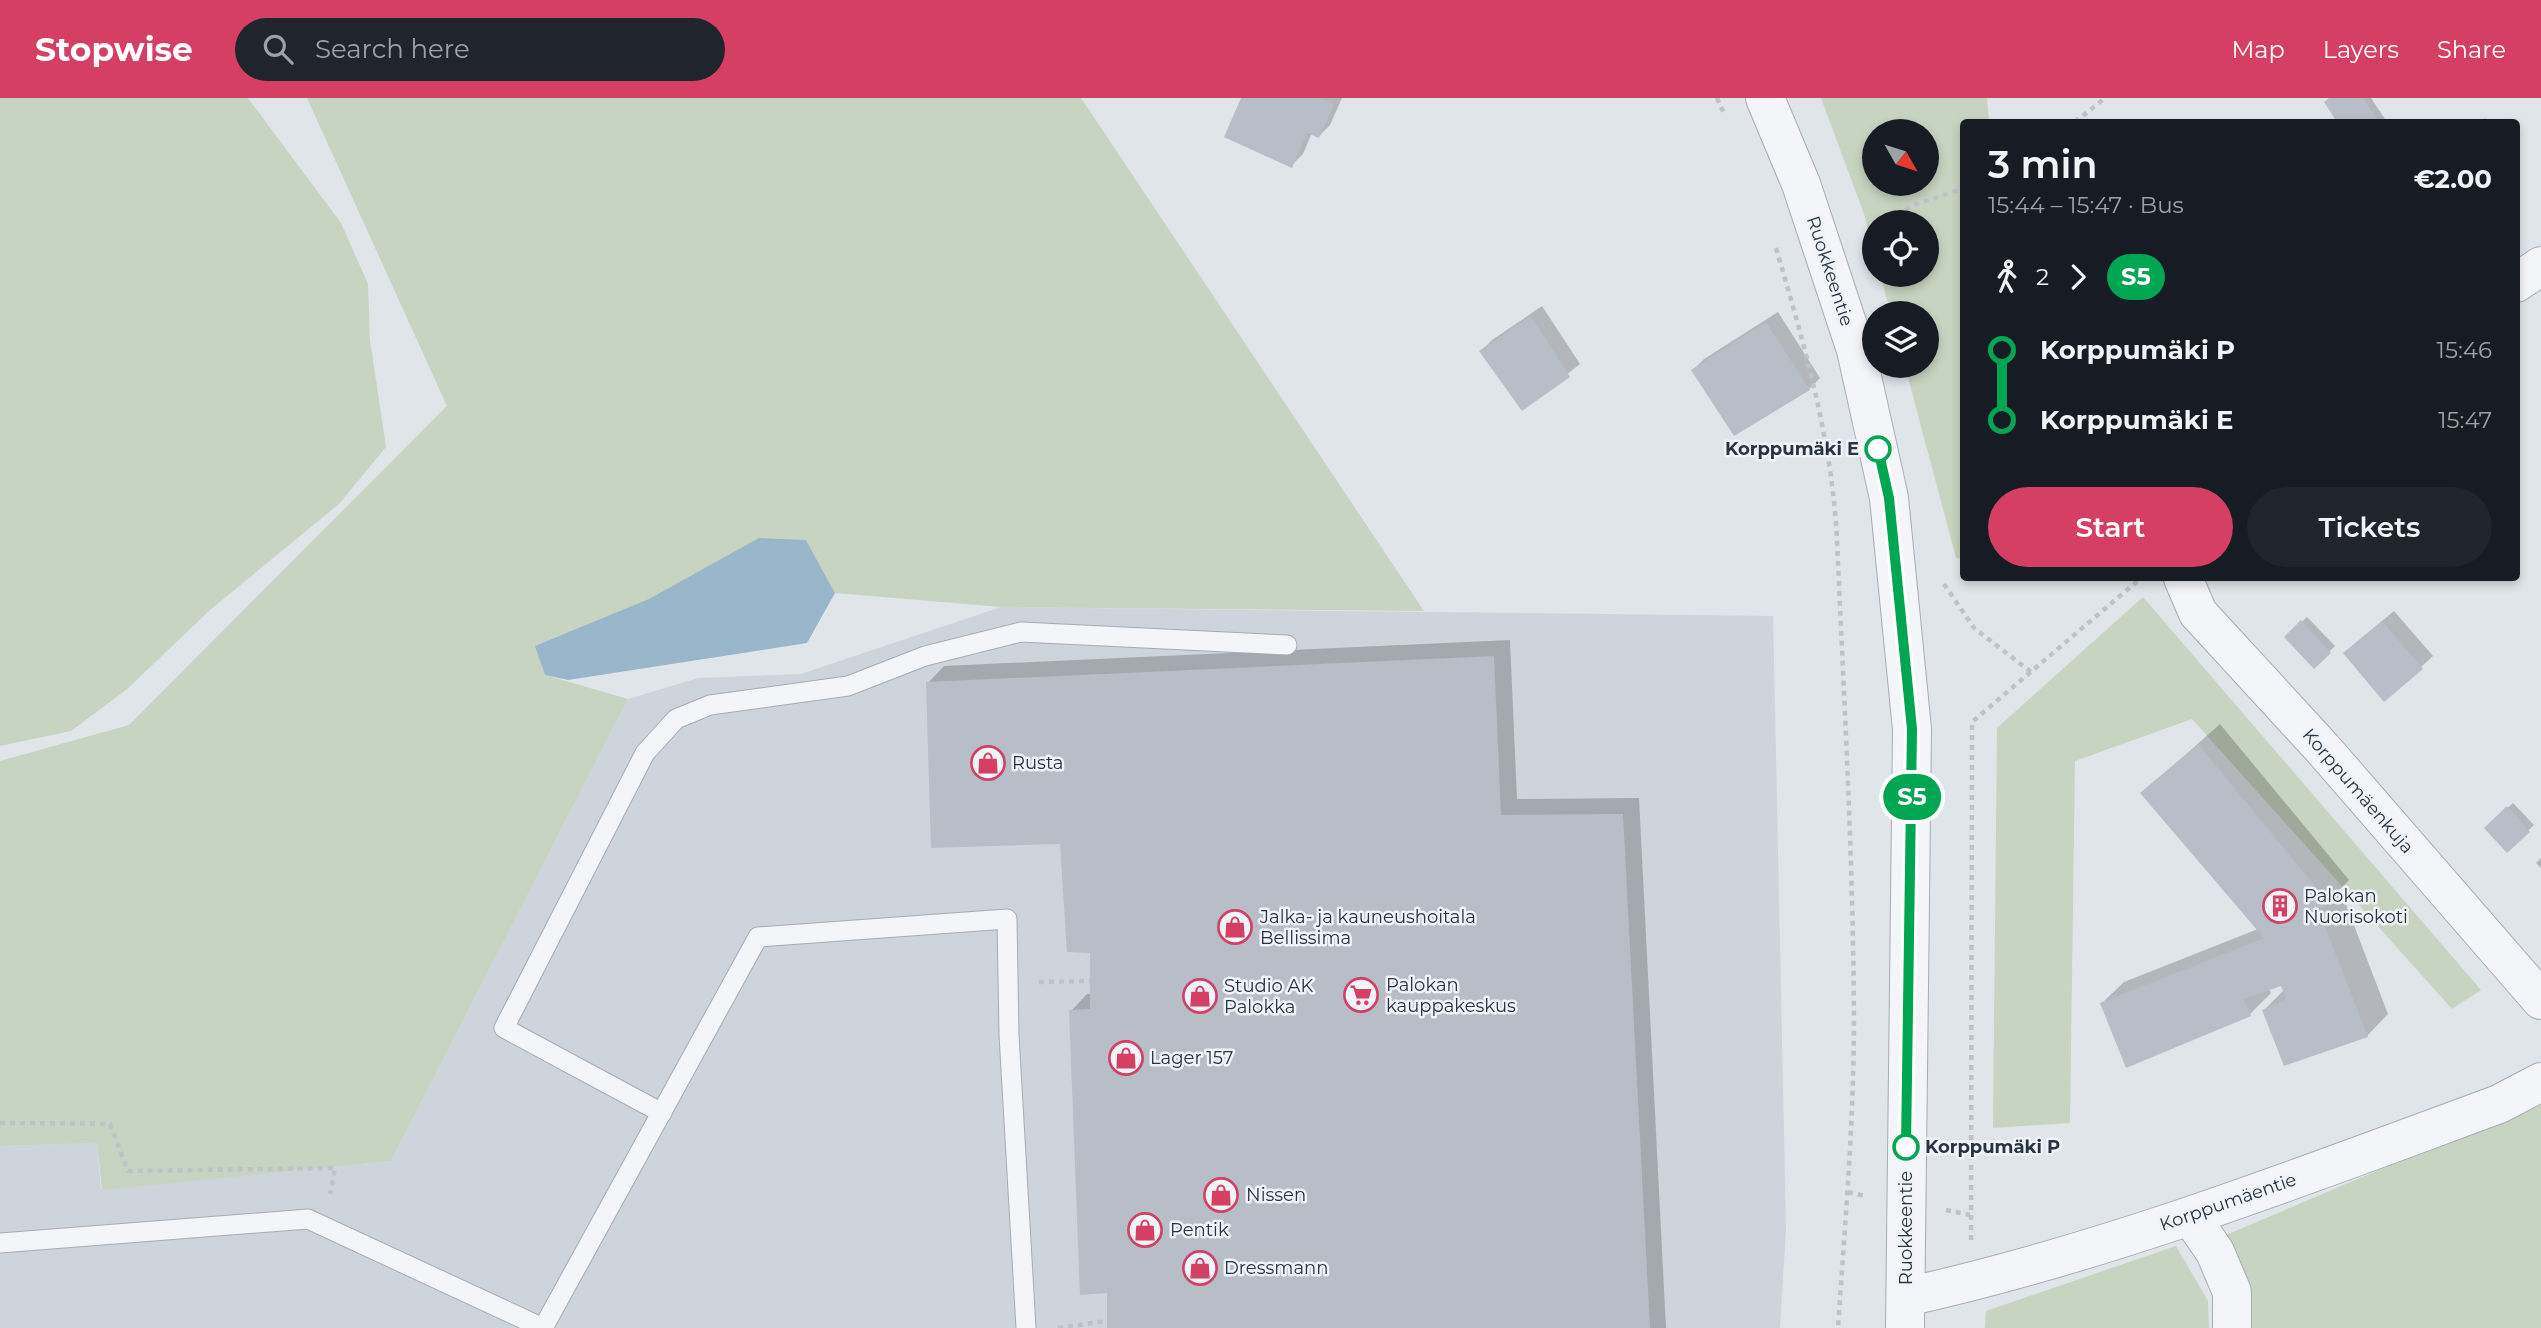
<!DOCTYPE html>
<meta charset="utf-8">
<style>
body{margin:0;font-family:Montserrat,sans-serif;background:#20242c;color:#f1f3f6;height:100vh;display:flex;flex-direction:column;font-size:26px;white-space:nowrap}
*{box-sizing:border-box;margin:0}
p{font-size:23px;color:#9ea1a6}
.icon{flex:none;width:38px;height:38px;fill:none;stroke:currentColor;stroke-width:2;stroke-linecap:round;stroke-linejoin:round}
.map{position:relative;flex:1;overflow:hidden}
.side{position:absolute;left:1960px;top:21px;width:560px;height:462px;display:flex;flex-direction:column;background:#171b24;border-radius:7px;box-shadow:0 4px 10px #0003}
.side>*{flex:none}
.badge{padding:0 14px;border-radius:23px;font-size:24px;line-height:46px}
.needle{width:46px;rotate:129deg}
.controls{position:absolute;left:1862px;top:21px;display:grid;gap:14px}
.controls a{display:grid;place-items:center;width:77px;height:77px;border-radius:50%;background:#171b24;box-shadow:0 4px 10px #0003;font-size:35px}
.map>.badge{position:absolute;translate:-50% -50%;box-shadow:0 0 0 4px #fff}
.legs{display:flex;align-items:center;gap:10px;height:77px;padding:0 28px;font-size:23px}
.legs p{margin-inline-start:auto}
.summary{display:flex;align-items:center;justify-content:space-between;height:119px;padding:0 28px}
h1{font-size:38px;font-weight:600;line-height:52px}
.cta{display:flex;gap:14px;margin-top:auto;padding:14px 28px}
.cta a{flex:1;height:80px;border-radius:42px;background:#d43f63;color:#fff;font-size:28px;font-weight:600;line-height:80px;text-align:center}
.cta a+a{background:#20242c;color:#f1f3f6}
ul{padding:0 28px;list-style:none}
li{display:flex;align-items:center;gap:24px;height:70px;font-size:26px}
li i{display:grid;place-items:center;width:10px;height:100%;margin:0 9px;background:currentColor}
li i::after{content:'';width:18px;height:18px;margin:-9px;border:5px solid;border-radius:50%;background:#171b24}
li p{margin-inline-start:auto}
li:first-child i{background:linear-gradient(#0000 50%,currentColor 0)}
li:last-child i{background:linear-gradient(currentColor 50%,#0000 0)}
header{display:flex;align-items:center;gap:42px;box-sizing:border-box;height:98px;padding:0 35px;background:#d43f63;color:#fff}
header strong{font-size:33px}
nav{display:flex;gap:38px;margin-inline-start:auto;font-size:24px}
.search{width:490px;height:63px;background:#20242c;display:flex;align-items:center;gap:18px;box-sizing:border-box;padding:0 24px;border-radius:38px;color:#9ea1a6;font-size:26px}
.map>svg:first-child{display:block}
.built{fill:#ced4dc}
.green{fill:#c7d4c1;fill-rule:evenodd}
.water{fill:#99b6cb}
.shadow{fill:#0003}
.building{fill:#b7bec7}
.lines{fill:none;stroke-linecap:round;stroke-linejoin:round}
.service-casing{stroke:#a5acb4;stroke-width:21}
.minor-casing{stroke:#a5acb4;stroke-width:40}
.tertiary-casing{stroke:#a5acb4;stroke-width:40}
.path{stroke:#bec3c9;stroke-width:4.5;stroke-dasharray:5 5;stroke-linecap:butt}
.service{stroke:#f3f5f8;stroke-width:19}
.minor{stroke:#f3f5f8;stroke-width:38}
.tertiary{stroke:#f3f5f8;stroke-width:38}
.line-1-casing{stroke:#fff;stroke-width:16}
.line-1{stroke:#00a651;stroke-width:10}
.stop-1-dot{fill:#fff;stroke:#00a651;stroke-width:3.5}
.labels{text-anchor:middle;stroke-width:5;stroke-linejoin:round;paint-order:stroke}
.street-label{font-size:18px;fill:#283442;stroke:#f0f3f7}
.stop-label{font-size:18px;font-weight:bold;fill:#283442;stroke:#f0f3f7;text-anchor:end}
.poi-label{font-size:18px;fill:#283442;stroke:#f0f3f7;text-anchor:start}
</style>
<header>
<strong>Stopwise</strong>
<div class="search"><svg class="icon" aria-label="search" viewBox="0 0 24 24"><circle cx="10" cy="10" r="6"/><path d="M15 15l6 6"/></svg>Search here</div>
<nav><a>Map</a><a>Layers</a><a>Share</a></nav>
</header>
<div class="map">
<svg width="2541" height="1230" viewBox="0 0 2541 1230">
<rect width="100%" height="100%" fill="#e0e5ea"/>
<polygon class="built" points="1001,509 1773,518 1786,1131 1780,1230 0,1230 0,1048 97,1045 101,1091 391,1063 628,601 698,580 801,576"/>
<g class="green">
<polygon points="0,0 248,0 341,125 368,186 370,242 386,349 339,406 210,512 126,592 71,633 0,648"/>
<polygon points="307,0 1081,0 1424,513 1001,509 835,495 806,442 536,548 545,577 628,601 391,1063 102,1092 97,1045 0,1048 0,663 129,627 447,308"/>
<path d="M1821,0H1987L1989,24H1964L1963,461L1956,460L1905,268H1927V215H1891L1880,177H1927V124H1874V154L1864,116ZM1927,33V86H1874V33Z"/>
<polygon points="2143,499 2481,892 2452,911 2192,621 2075,663 2070,1025 1993,1030 1997,630"/>
<polygon points="2541,1003 2541,1230 2249,1230 2226,1137"/>
<polygon points="2176,1148 2208,1203 2209,1230 1985,1230 1986,1213"/>
</g>
<polygon class="water" points="759,440 806,442 835,495 807,545 568,582 545,577 535,548 649,501"/>
<g class="shadow">
<polygon points="1242,0 1342,0 1330,27 1319,38 1312,35 1303,56 1291,68"/>
<polygon points="2330,0 2371,0 2387,24 2339,24 2326,4"/>
<polygon points="2485,20 2488,24 2478,24"/>
<polygon points="1542,208 1580,266 1522,311 1481,253 1492,242"/>
<polygon points="1778,214 1820,280 1809,291 1693,272 1704,261"/>
<polygon points="2394,513 2433,558 2421,569 2357,544"/>
<polygon points="2307,519 2335,548 2314,568 2286,539"/>
<polygon points="1510,542 1517,701 1639,700 1666,1230 1109,1230 1109,1193 1071,913 1087,896 1092,896 1092,854 1062,745 928,585 944,568"/>
<polygon points="2220,626 2349,782 2340,791 2388,916 2367,938 2264,912 2284,892 2282,886 2269,890 2271,895 2250,916 2102,905 2124,884 2258,831 2143,695"/>
<polygon points="2513,705 2534,727 2507,753 2486,730"/>
<polygon points="2541,760 2541,770 2536,765"/>
</g>
<g class="building">
<polygon points="1241,0 1321,0 1334,7 1319,40 1307,35 1292,70 1224,39"/>
<polygon points="2329,0 2363,0 2379,24 2337,24 2324,4"/>
<polygon points="1531,218 1570,279 1522,313 1479,253"/>
<polygon points="1766,224 1810,292 1734,338 1691,272"/>
<polygon points="2301,522 2331,555 2314,571 2284,539"/>
<polygon points="2382,523 2423,571 2384,604 2343,555"/>
<polygon points="1494,558 1501,717 1623,716 1650,1230 1107,1230 1107,1195 1080,1197 1069,912 1090,911 1090,855 1067,854 1060,746 931,750 926,584"/>
<polygon points="2198,646 2329,805 2318,811 2368,939 2284,968 2262,912 2286,901 2281,888 2244,901 2251,918 2126,970 2100,905 2264,840 2140,695"/>
<polygon points="2507,708 2530,734 2507,755 2484,730"/>
</g>
<g class="lines">
<g class="service-casing">
<g id="service">
<polyline points="662,1015 504,930 645,655 676,621 710,607 848,588 925,558 1021,534 1287,547"/>
<polyline points="0,1145 308,1121 543,1230"/>
<polyline points="543,1230 758,839 1007,821 1009,937 1026,1230"/>
</g>
</g>
<g class="minor-casing">
<g id="minor">
<polyline points="2516,185 2541,168"/>
<polyline points="2183,480 2198,515 2323,651 2541,902"/>
<polyline points="2191,1119 2215,1154 2232,1194 2232,1230"/>
<path d="M1906,1199C2109,1154 2304,1078 2499,1006L2541,984"/>
</g>
</g>
<g class="tertiary-casing">
<polyline id="tertiary" points="1765,0 1801,86 1856,252 1889,400 1912,631 1905,1230"/>
</g>
<g class="path">
<polyline points="1717,0 1725,18"/>
<polyline points="2075,24 2105,0"/>
<polyline points="1890,124 1911,108 1964,90"/>
<polyline points="1864,145 1874,137"/>
<path d="M1776,150C1804,245 1832,342 1837,442C1844,600 1853,759 1854,918C1854,1022 1845,1126 1838,1230"/>
<polyline points="1944,486 1974,530 2031,574"/>
<polyline points="1039,884 1090,883"/>
<polyline points="0,1025 110,1026 128,1073 335,1070 330,1096"/>
<polyline points="1848,1094 1865,1098"/>
<polyline points="1946,1112 1970,1117"/>
<polyline points="1971,1142 1972,624 2141,480"/>
<polyline points="1058,1230 1107,1223"/>
</g>
<use href="#service" class="service"/>
<use href="#minor" class="minor"/>
<use href="#tertiary" class="tertiary"/>
</g>
<g class="lines">
<g class="line-1-casing">
<polyline id="line-1" points="1878,351 1889,400 1912,631 1906,1049"/>
</g>
<use href="#line-1" class="line-1"/>
</g>
<defs>
<g id="shop-ring" transform="scale(1.75)"><circle r="9.5" fill="#f0f3f7" stroke="#d43f63" stroke-width="1.5"/><path d="M-5-2.5h2.3a2.7 3.5 0 0 1 5.4 0H5L5.5 6h-11ZM-1.5-2.5h3a1.5 2.3 0 0 0-3 0Z" fill="#d43f63"/></g>
<g id="building-ring" transform="scale(1.75)"><circle r="9.5" fill="#f0f3f7" stroke="#d43f63" stroke-width="1.5"/><path d="M-4-6H4V6H1V3H-1V6H-4ZM-2.5-4.3h1.7v1.8h-1.7ZM.8-4.3h1.7v1.8H.8ZM-2.5-1h1.7V.8h-1.7ZM.8-1h1.7V.8H.8Z" fill="#d43f63"/></g>
<g id="supermarket-ring" transform="scale(1.75)"><circle r="9.5" fill="#f0f3f7" stroke="#d43f63" stroke-width="1.5"/><path d="M-6-5.5h2.5l.6 2H6L4.5 2H-2.5L-4.4-4H-6ZM-1.5 3.2a1.3 1.3 0 1 0 .1 0ZM3 3.2a1.3 1.3 0 1 0 .1 0Z" fill="#d43f63"/></g>
</defs>
<g fill-rule="evenodd">
<use href="#shop-ring" x="988" y="665"/>
<use href="#building-ring" x="2280" y="808"/>
<use href="#shop-ring" x="1235" y="829"/>
<use href="#supermarket-ring" x="1361" y="897"/>
<use href="#shop-ring" x="1200" y="898"/>
<use href="#shop-ring" x="1126" y="960"/>
<use href="#shop-ring" x="1221" y="1097"/>
<use href="#shop-ring" x="1145" y="1132"/>
<use href="#shop-ring" x="1200" y="1170"/>
</g>
<g class="stop-1-dot">
<circle cx="1878" cy="351" r="12"/>
<circle cx="1906" cy="1049" r="12"/>
</g>
<g class="labels">
<g class="street-label">
<text transform="translate(1830 173) rotate(72)" y="6">Ruokkeentie</text>
<text transform="translate(2358 693) rotate(49)" y="6">Korppumäenkuja</text>
<text transform="translate(2228 1104) rotate(-19)" y="6">Korppumäentie</text>
<text transform="translate(1906 1130) rotate(-90)" y="6">Ruokkeentie</text>
</g>
<g class="stop-label">
<text x="1859" y="357">Korppumäki E</text>
<text x="1925" y="1055" text-anchor="start">Korppumäki P</text>
</g>
<g class="poi-label">
<text x="1012" y="671">Rusta</text>
<text x="2304" y="804">Palokan<tspan x="2304" dy="21">Nuorisokoti</tspan></text>
<text x="1260" y="825">Jalka- ja kauneushoitala<tspan x="1260" dy="21">Bellissima</tspan></text>
<text x="1386" y="893">Palokan<tspan x="1386" dy="21">kauppakeskus</tspan></text>
<text x="1224" y="894">Studio AK<tspan x="1224" dy="21">Palokka</tspan></text>
<text x="1150" y="966">Lager 157</text>
<text x="1246" y="1103">Nissen</text>
<text x="1170" y="1138">Pentik</text>
<text x="1224" y="1176">Dressmann</text>
</g>
</g>
</svg>
<div class="controls">
<a><svg class="needle" viewBox="-14 -14 28 28"><path d="M0-13l5 13h-10z" fill="#e53935"/><path d="M0 13l5-13h-10z" fill="#9ea1a6"/></svg></a>
<a><svg class="icon" aria-label="locate" viewBox="0 0 24 24"><circle cx="12" cy="12" r="6"/><path d="M12 2v4M12 18v4M2 12h4M18 12h4"/></svg></a>
<a><svg class="icon" aria-label="layers" viewBox="0 0 24 24"><path d="M12 4l9 5-9 5-9-5zM3 14l9 5 9-5"/></svg></a>
</div>
<b class="badge" style="left:1912px;top:699px;background:#00a651;color:#fff">S5</b>
<section class="side">
<div class="summary"><div><h1>3 min</h1><p>15:44 – 15:47 · Bus</p></div><b>€2.00</b></div>
<div class="legs"><svg class="icon" aria-label="walk" viewBox="0 0 24 24"><circle cx="13" cy="4" r="2"/><path d="M13 8l-2 6 4 7M11 14l-3 7M7 12l3-4h3l4 4"/></svg>2<svg class="icon" aria-label="forward" viewBox="0 0 24 24"><path d="M9 5l7 7-7 7"/></svg><b class="badge" style="background:#00a651;color:#fff">S5</b></div>
<ul>
<li><i style="color:#00a651"></i><b>Korppumäki P</b><p>15:46</p></li>
<li><i style="color:#00a651"></i><b>Korppumäki E</b><p>15:47</p></li>
</ul>
<div class="cta"><a>Start</a><a>Tickets</a></div>
</section>
</div>
